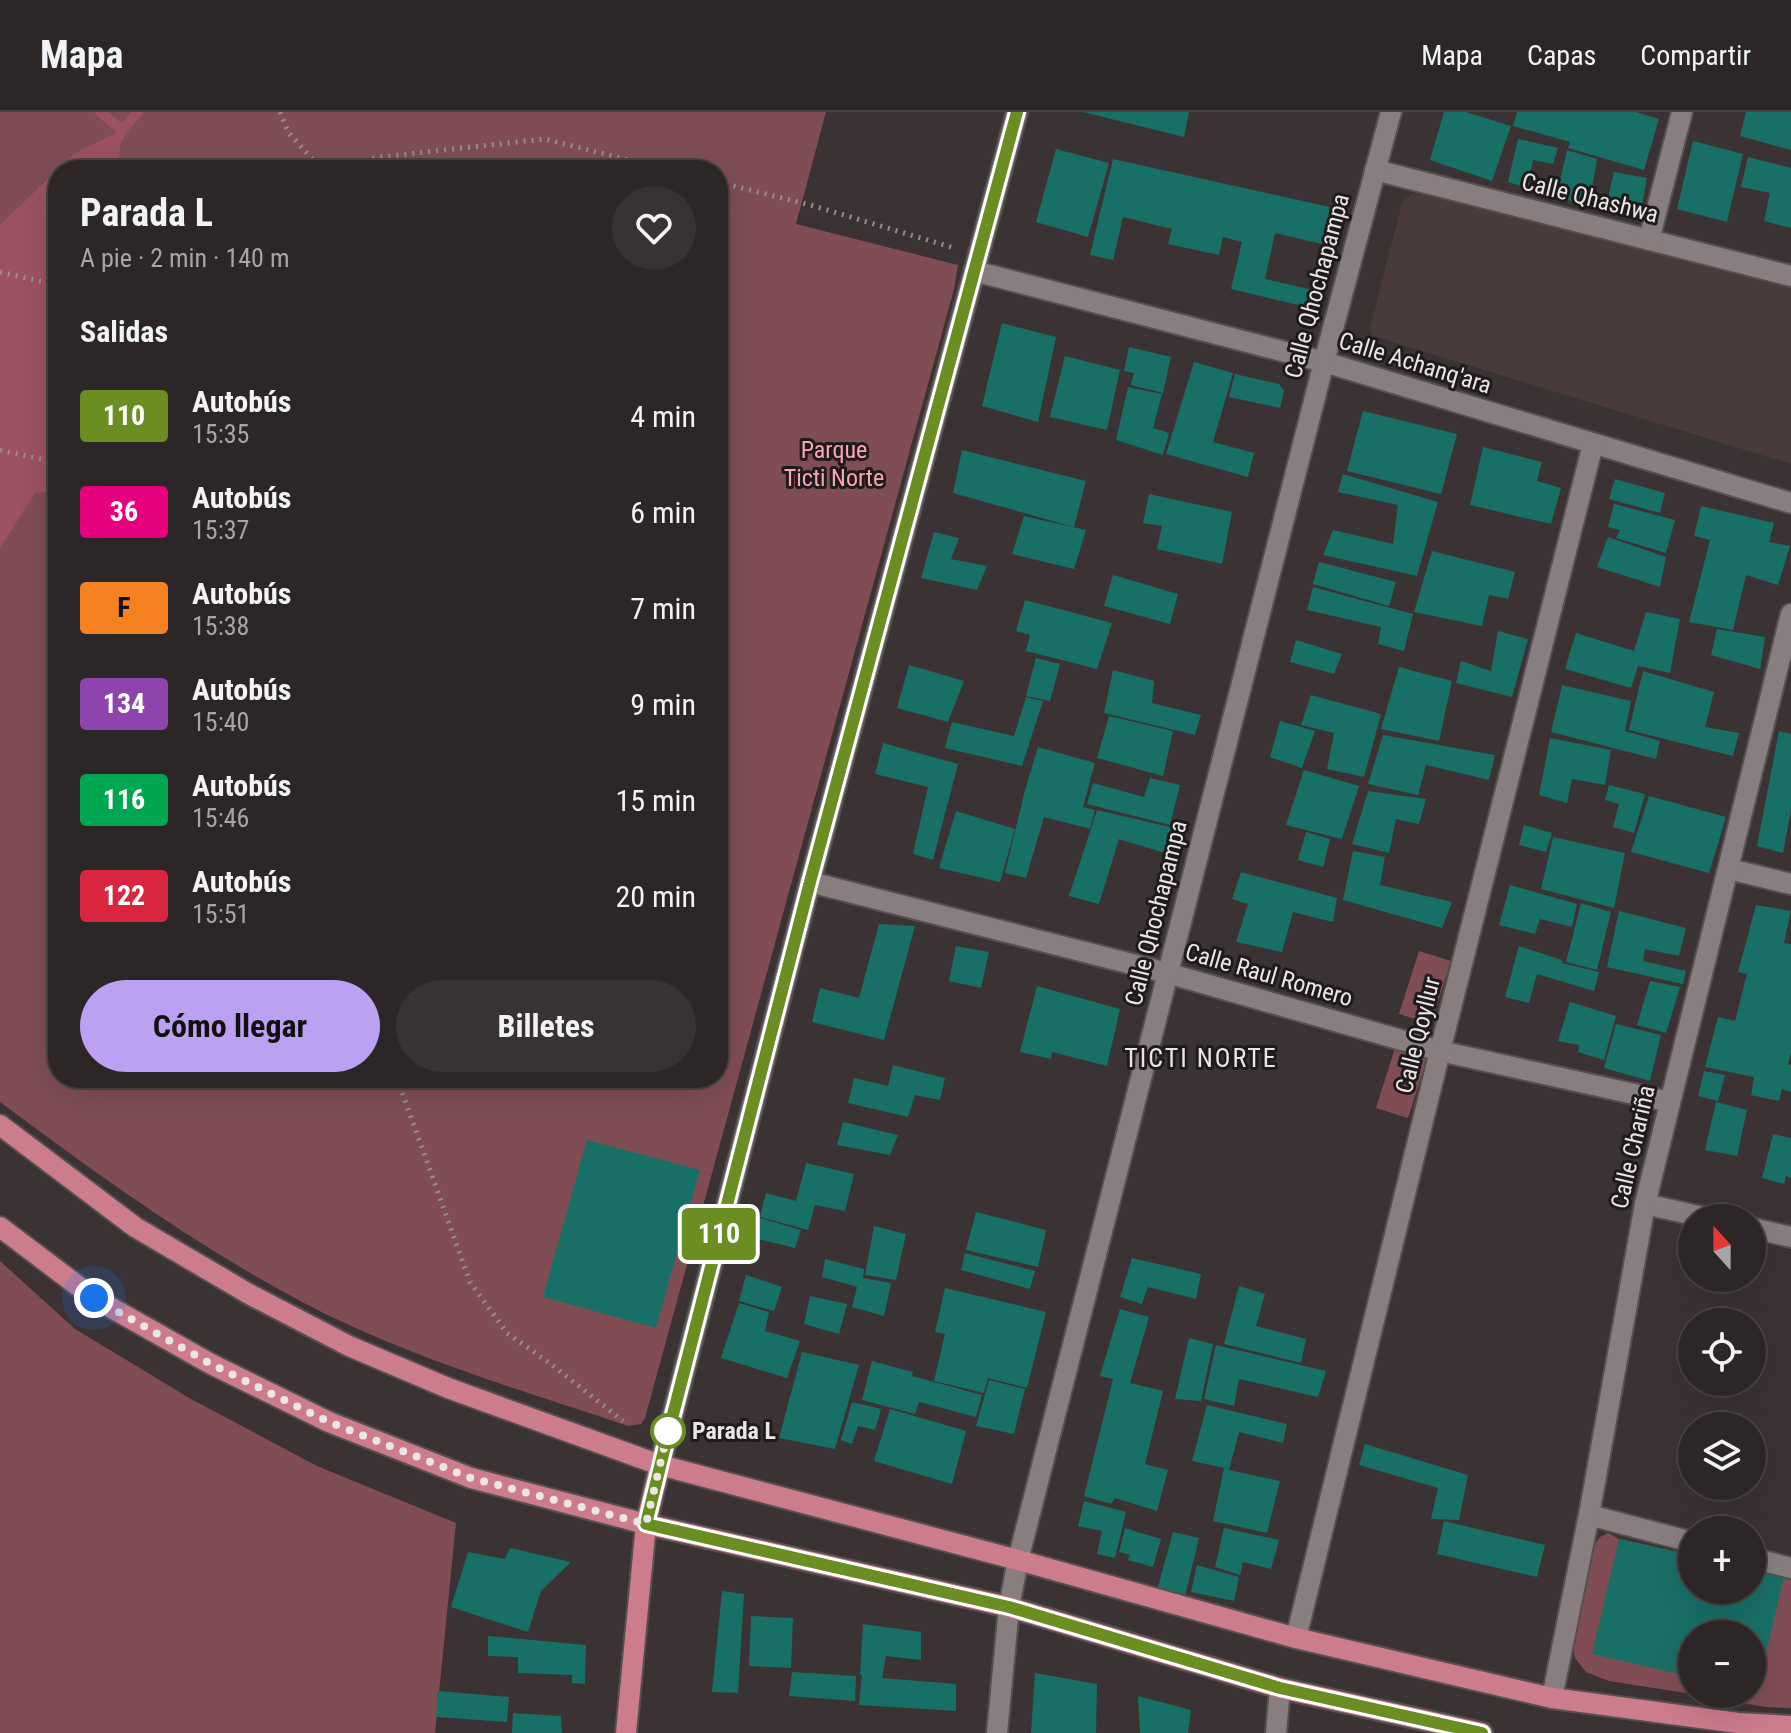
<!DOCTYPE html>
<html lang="es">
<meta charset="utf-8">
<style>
body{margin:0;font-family:"Roboto Condensed",sans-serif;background:#383232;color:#f1f3f6;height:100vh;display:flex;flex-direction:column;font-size:30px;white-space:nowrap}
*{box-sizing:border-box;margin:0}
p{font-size:26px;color:#a6a5a7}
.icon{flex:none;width:44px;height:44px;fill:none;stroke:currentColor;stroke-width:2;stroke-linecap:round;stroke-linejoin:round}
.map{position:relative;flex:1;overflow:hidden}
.panel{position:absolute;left:48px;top:48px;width:680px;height:928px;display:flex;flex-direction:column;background:#2c2626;border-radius:32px;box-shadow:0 8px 32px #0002,0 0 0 2px #484343}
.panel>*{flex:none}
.badge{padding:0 16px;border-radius:6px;font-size:28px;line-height:52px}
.needle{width:52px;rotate:339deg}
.controls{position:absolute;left:1678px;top:1092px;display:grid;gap:16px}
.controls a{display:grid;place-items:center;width:88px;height:88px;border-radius:50%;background:#2c2626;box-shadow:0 8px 32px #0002,0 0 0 2px #484343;font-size:40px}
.you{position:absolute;width:40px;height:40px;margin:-20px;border:6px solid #fff;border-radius:50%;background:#1a73e8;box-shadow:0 0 0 12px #1a73e833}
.map>.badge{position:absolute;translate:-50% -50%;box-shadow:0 0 0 4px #fff}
h2{padding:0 32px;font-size:30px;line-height:72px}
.round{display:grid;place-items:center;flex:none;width:84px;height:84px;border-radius:42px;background:#383232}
.head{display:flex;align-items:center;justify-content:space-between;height:136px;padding:0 32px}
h1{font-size:38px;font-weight:700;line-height:60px}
.cta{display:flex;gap:16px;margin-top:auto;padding:16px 32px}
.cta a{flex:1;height:92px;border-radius:48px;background:#bca0f2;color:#111;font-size:32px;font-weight:700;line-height:92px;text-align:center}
.cta a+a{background:#383232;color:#f1f3f6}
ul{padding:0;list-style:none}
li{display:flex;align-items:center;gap:24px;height:96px;padding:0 32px}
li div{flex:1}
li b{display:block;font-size:30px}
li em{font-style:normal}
li .badge{min-width:88px;font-weight:700;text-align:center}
header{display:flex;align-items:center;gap:48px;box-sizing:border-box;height:112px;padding:0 40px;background:#2c2626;border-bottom:2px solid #484343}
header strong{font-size:38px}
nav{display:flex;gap:44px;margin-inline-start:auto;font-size:28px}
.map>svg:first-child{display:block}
.built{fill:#493a3c}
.green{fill:#804d55;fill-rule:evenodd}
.water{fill:#9c5260}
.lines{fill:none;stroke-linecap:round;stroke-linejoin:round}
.stream{stroke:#9c5260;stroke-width:10}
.building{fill:#186f66}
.minor-casing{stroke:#564f50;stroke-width:24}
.major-casing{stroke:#564f50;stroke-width:24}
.path{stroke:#958d8e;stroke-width:5;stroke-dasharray:2 6;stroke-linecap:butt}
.minor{stroke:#887e7f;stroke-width:20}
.major{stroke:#cd7c8c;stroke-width:20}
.line-casing{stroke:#fff;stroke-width:18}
.line{stroke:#6b8e23;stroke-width:12}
.walk{stroke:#ebe5e6;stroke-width:8;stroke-dasharray:0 14.4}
.stop-dot{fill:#fff;stroke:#6b8e23;stroke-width:4}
.labels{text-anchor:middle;stroke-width:6;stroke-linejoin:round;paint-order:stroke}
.street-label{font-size:24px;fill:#ebe5e6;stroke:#1f1b1c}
.park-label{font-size:24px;fill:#fba5b2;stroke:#1f1b1c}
.stop-label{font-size:24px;font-weight:bold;fill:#ebe5e6;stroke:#1f1b1c;text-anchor:start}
.neighbourhood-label{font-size:26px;letter-spacing:2px;fill:#ebe5e6;stroke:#1f1b1c}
</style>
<header>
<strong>Mapa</strong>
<nav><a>Mapa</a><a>Capas</a><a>Compartir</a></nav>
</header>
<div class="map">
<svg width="1791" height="1621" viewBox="0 0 1791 1621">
<rect width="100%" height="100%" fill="#3b3233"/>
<polygon class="built" points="1416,81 1638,133 1791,176 1791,352 1373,224 1370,216 1402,91 1410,83"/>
<g class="green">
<path d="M0,0H826L796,112L958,153L954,177L645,1306L641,1312L628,1314C520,1278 405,1244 304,1191C196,1134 98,1063 0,990ZM58,58H718V966H58Z"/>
<polygon points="1419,839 1451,849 1431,912 1399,902"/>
<polygon points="1396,933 1428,944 1408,1006 1376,996"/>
<polygon points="0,1149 75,1217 191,1287 317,1354 456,1411 435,1621 0,1621"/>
<polygon points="1608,1421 1619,1427 1692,1443 1692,1478 1752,1478 1752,1457 1791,1466 1791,1596 1765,1595 1693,1582 1752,1582 1752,1522 1692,1522 1692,1582 1609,1569 1586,1560 1575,1546 1572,1527 1595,1432 1600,1425"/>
</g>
<polygon class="water" points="122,18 118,58 58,58 58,379 35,381 0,436 0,113 75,41"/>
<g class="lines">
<g class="stream">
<polyline points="100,0 122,18"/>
<polyline points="117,27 122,18 138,0"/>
</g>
</g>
<g class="building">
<polygon points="1083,0 1189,0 1184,25"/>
<polygon points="1444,0 1466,0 1511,14 1492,69 1430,48"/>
<polygon points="1517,0 1636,0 1659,7 1644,58 1568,36 1570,30 1513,14"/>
<polygon points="1746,0 1791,0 1791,38 1740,24"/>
<polygon points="1518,27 1558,36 1553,52 1533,48 1528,76 1508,70"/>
<polygon points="1693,29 1743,42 1727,110 1677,97"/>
<polygon points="1056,37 1109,51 1088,125 1036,110"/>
<polygon points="1567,38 1597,47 1589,94 1556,85"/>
<polygon points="1748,45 1791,56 1791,116 1764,109 1770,81 1741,75"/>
<polygon points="1113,47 1334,96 1326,133 1275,121 1265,167 1309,177 1306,195 1231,177 1242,130 1223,125 1219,143 1168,132 1172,117 1123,105 1113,148 1090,143"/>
<polygon points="1614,60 1647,66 1640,104 1606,95"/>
<polygon points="1002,211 1056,225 1038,310 982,294"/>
<polygon points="1129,235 1171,245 1163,281 1131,273 1134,261 1124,259"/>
<polygon points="1065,244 1120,258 1107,318 1050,305"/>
<polygon points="1194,250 1233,261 1213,330 1254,341 1248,365 1166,342"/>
<polygon points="1235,262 1279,272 1284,279 1280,296 1229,285"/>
<polygon points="1128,275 1162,282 1153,316 1169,321 1163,343 1116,328"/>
<polygon points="1363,299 1457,322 1441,382 1347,359"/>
<polygon points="1483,335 1542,350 1537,369 1561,376 1551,412 1470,393"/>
<polygon points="962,338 1086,369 1074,415 953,381"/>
<polygon points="1343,362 1438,390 1417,464 1323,443 1333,418 1393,432 1398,393 1338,380"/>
<polygon points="1615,367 1665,381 1660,401 1609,387"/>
<polygon points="1149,382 1232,400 1222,452 1157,437 1162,414 1143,411"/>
<polygon points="1614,392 1675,408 1666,441 1616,426 1620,418 1608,415"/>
<polygon points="1701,394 1774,411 1769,430 1790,434 1778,473 1746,463 1733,518 1689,510 1710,428 1694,424"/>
<polygon points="1024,404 1086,418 1074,457 1012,442"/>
<polygon points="934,420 959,426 951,447 987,454 977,478 921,466"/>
<polygon points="1608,425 1666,445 1660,475 1597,455"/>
<polygon points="1432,439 1515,460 1508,487 1489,483 1482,514 1414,500"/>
<polygon points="1319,450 1396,470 1389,494 1313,472"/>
<polygon points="1113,463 1178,482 1170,512 1104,494"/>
<polygon points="1313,475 1413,502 1404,539 1378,532 1381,515 1307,498"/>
<polygon points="1025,488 1112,511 1097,557 1026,539 1030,523 1016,519"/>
<polygon points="1646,500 1680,507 1670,561 1638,554 1631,576 1565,557 1576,521 1634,539"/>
<polygon points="1717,517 1765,525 1760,557 1711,543"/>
<polygon points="1498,519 1528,527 1512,585 1456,571 1461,549 1491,559"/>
<polygon points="1296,528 1342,542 1334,562 1290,550"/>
<polygon points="1036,546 1060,552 1050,589 1026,584"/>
<polygon points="909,553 964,569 948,610 897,596"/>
<polygon points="1399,555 1452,569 1439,629 1381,617"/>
<polygon points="1113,558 1154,569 1152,591 1201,603 1195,623 1104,601"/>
<polygon points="1643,559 1714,580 1705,615 1739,621 1733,644 1629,618"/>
<polygon points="1562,573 1631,589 1625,619 1660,629 1656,647 1551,620"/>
<polygon points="1311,583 1381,602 1364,665 1327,657 1334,621 1301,613"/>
<polygon points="1026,585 1043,589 1022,654 945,636 952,610 1014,624"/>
<polygon points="1109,604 1173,619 1163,664 1097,646"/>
<polygon points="1280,609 1315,619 1302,656 1270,645"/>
<polygon points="1779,619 1791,622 1791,698 1783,741 1757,734"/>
<polygon points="1383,623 1495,643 1489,668 1426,653 1418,683 1368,672"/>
<polygon points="1550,626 1611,638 1605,673 1572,667 1567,691 1539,683"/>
<polygon points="883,631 958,652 933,748 913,742 928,675 875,662"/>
<polygon points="1038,635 1095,651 1083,695 1095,698 1090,717 1044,705 1026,766 1005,761 1025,678"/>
<polygon points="1304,658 1359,674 1342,727 1286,713"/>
<polygon points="1150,666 1180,673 1170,713 1087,692 1093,671 1144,685"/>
<polygon points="1609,673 1645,682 1634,721 1613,715 1619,692 1605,688"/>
<polygon points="1368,679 1426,687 1419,712 1396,707 1389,741 1352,732"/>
<polygon points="1649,684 1726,705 1709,761 1631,740"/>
<polygon points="1097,698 1174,716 1168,742 1119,727 1099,792 1069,784"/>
<polygon points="956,699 1015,717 1000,770 939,756"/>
<polygon points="1524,713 1552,721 1546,740 1519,733"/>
<polygon points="1306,720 1330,727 1323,755 1298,748"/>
<polygon points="1553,725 1625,741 1614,796 1541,777"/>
<polygon points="1353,739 1385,745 1380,773 1452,790 1442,816 1343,788"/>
<polygon points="1241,760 1337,786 1333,810 1293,800 1282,840 1236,830 1248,792 1232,787"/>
<polygon points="1510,773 1577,792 1572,815 1540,807 1535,822 1499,813"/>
<polygon points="1581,791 1611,800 1597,858 1566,850"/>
<polygon points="1756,793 1791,799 1784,831 1791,832 1791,941 1788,952 1791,953 1791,980 1782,977 1779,989 1751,983 1754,965 1705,955 1718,905 1735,909 1747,862 1738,860"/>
<polygon points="1619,799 1686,816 1679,844 1645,837 1643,849 1686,859 1683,872 1607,855"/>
<polygon points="879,812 915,814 884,928 812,910 820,876 859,886"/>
<polygon points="956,834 989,840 981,876 949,869"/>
<polygon points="1519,834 1562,848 1562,851 1599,860 1594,879 1537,862 1529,891 1505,885"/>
<polygon points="1650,869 1680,875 1666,921 1637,913"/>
<polygon points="1037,874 1120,897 1107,954 1052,940 1051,947 1020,940"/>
<polygon points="1570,890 1616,904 1604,948 1578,940 1579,933 1558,929"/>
<polygon points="1616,912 1661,923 1650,969 1604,956"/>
<polygon points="893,953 945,966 940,988 915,983 908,1005 848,991 854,966 888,974"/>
<polygon points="1704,959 1725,963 1718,989 1698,984"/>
<polygon points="1716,990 1747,998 1737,1044 1705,1038"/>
<polygon points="843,1010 898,1023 890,1043 837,1033"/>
<polygon points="1773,1022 1791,1026 1791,1066 1786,1064 1784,1072 1762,1066"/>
<polygon points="587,1028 700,1058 656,1216 543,1185"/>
<polygon points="806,1051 854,1062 845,1099 815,1093 808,1118 760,1105 766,1081 796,1089"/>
<polygon points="976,1100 1046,1118 1038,1155 966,1138"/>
<polygon points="760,1106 801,1118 795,1136 754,1126"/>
<polygon points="874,1114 906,1122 896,1168 865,1163"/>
<polygon points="965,1141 1035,1159 1030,1177 961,1158"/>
<polygon points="1132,1146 1201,1162 1196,1187 1148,1175 1142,1192 1120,1185"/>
<polygon points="825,1147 864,1157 863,1166 891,1171 884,1204 852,1195 857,1175 822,1165"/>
<polygon points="746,1163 782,1175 774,1199 739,1189"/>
<polygon points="1239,1174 1265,1182 1256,1214 1306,1227 1301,1251 1224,1232"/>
<polygon points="945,1176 1046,1200 1027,1276 988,1266 984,1281 934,1269 945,1222 935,1220"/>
<polygon points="810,1184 847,1192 839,1222 804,1212"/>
<polygon points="739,1191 769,1200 765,1219 800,1229 787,1266 721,1246"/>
<polygon points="1120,1197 1149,1205 1130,1271 1163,1279 1145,1352 1168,1358 1157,1399 1115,1386 1111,1392 1084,1384 1113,1267 1100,1264"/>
<polygon points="1189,1226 1213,1232 1201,1289 1175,1287"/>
<polygon points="1216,1233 1326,1259 1318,1285 1239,1267 1234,1294 1204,1287"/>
<polygon points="802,1240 859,1253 835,1337 779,1326"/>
<polygon points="872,1249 913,1260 912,1264 982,1283 976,1305 919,1290 915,1302 862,1288"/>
<polygon points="989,1268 1025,1277 1014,1322 976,1314"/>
<polygon points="852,1290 881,1297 875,1318 858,1314 852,1332 841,1328"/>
<polygon points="1207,1293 1287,1312 1283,1331 1239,1320 1229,1358 1280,1369 1267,1421 1213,1409 1224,1356 1192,1349"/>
<polygon points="890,1297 966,1319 952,1372 874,1349"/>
<polygon points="1365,1332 1468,1363 1459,1408 1431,1407 1438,1376 1359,1353"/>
<polygon points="1084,1389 1126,1400 1115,1446 1097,1442 1102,1419 1078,1414"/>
<polygon points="1444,1409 1545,1433 1537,1465 1437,1442"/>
<polygon points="1125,1416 1161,1427 1153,1455 1128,1448 1130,1443 1119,1440"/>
<polygon points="1224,1416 1279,1428 1271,1457 1243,1450 1240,1463 1215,1455"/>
<polygon points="1173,1420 1199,1426 1185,1484 1158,1475"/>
<polygon points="1619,1427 1692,1443 1692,1478 1752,1478 1752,1457 1784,1464 1757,1580 1752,1578 1752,1522 1692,1522 1692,1565 1592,1542"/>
<polygon points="510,1436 571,1450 541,1479 528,1520 451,1495 468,1440 505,1447"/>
<polygon points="1197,1453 1239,1465 1234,1489 1191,1480"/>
<polygon points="722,1479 744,1482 738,1581 712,1580"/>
<polygon points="751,1504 793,1506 791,1556 749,1554"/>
<polygon points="863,1512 921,1520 921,1548 886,1544 882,1566 956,1572 956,1599 859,1593 862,1563 860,1563"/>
<polygon points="488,1524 586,1533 585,1572 572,1571 572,1563 518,1561 518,1545 488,1544"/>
<polygon points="792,1560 856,1564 855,1589 789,1584"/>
<polygon points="1035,1561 1097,1572 1096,1621 1031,1621"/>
<polygon points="438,1579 509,1585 507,1610 436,1605"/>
<polygon points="1138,1584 1191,1598 1188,1621 1140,1621"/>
<polygon points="513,1601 561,1604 562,1621 512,1621"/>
</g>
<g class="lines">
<g class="minor-casing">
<g id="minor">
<polyline points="1375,58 1791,164"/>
<polyline points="1649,128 1682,0"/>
<polyline points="974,159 1324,250 1791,391"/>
<polyline points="1729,757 1791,772"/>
<polyline points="810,770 1167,861 1440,939 1670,990"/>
<polyline points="1645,1092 1707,1106"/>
<polyline points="1752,1116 1791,1125"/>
<polyline points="660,1353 810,770 1017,0"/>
<polyline points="1589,1403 1692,1430"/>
<polyline points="1752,1446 1791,1456"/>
<polyline points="1296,1526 1440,939 1593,332"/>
<polyline points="1552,1586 1589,1403 1645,1092 1791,502"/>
<polyline points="997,1621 1009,1495 1018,1448 1324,250 1391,0"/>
<polyline points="1276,1621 1280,1576"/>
</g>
</g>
<g class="major-casing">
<g id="major">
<polyline points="0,1013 135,1115 249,1182 349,1234 448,1276 660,1353 1018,1448 1296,1526 1552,1586 1738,1611 1791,1614"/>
<polyline points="0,1115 94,1186 211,1252 329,1310 471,1366 646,1412 1009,1495 1280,1576 1482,1621"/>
<polyline points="626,1621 646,1412 660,1353"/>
</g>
</g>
<g class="path">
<polyline points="280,0 288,20 322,58"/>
<polyline points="326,58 380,45 545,27 668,58"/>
<polyline points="718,70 814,94 954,136"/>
<polyline points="0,160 58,173"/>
<polyline points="0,338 58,351"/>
<polyline points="397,966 470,1170 507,1221 551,1252 623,1309"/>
</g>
<use href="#minor" class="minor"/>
<use href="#major" class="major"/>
</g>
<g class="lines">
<g class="line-casing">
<polyline id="line" points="1017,0 810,770 668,1322 646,1412 1009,1495 1280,1576 1482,1621"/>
</g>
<use href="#line" class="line"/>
<polyline class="walk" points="94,1186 211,1252 329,1310 471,1366 646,1412 668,1319"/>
</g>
<circle class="stop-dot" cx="668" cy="1319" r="16"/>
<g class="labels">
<g class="street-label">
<text transform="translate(1590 86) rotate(14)" y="8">Calle Qhashwa</text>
<text transform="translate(1317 174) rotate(-75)" y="8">Calle Qhochapampa</text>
<text transform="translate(1415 251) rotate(17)" y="8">Calle Achanq'ara</text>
<text transform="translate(1156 801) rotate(-76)" y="8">Calle Qhochapampa</text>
<text transform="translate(1269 863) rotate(16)" y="8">Calle Raul Romero</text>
<text transform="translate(1418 923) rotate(-76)" y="8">Calle Qoyllur</text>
<text transform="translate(1633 1035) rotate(-77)" y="8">Calle Chariña</text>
</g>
<g class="park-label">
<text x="834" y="346">Parque<tspan x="834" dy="28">Ticti Norte</tspan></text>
</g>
<g class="stop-label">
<text x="692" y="1327">Parada L</text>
</g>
<g class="neighbourhood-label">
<text x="1201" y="955">TICTI NORTE</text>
</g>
</g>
</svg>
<div class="controls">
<a><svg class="needle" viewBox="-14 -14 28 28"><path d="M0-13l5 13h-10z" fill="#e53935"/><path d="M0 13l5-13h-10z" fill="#a6a5a7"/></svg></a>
<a><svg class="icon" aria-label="locate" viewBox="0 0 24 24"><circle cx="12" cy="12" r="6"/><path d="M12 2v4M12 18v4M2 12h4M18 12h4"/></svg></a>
<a><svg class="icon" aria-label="layers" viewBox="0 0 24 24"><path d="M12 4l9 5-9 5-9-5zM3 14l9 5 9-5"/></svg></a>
<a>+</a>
<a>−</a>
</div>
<div class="you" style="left:94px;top:1186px"></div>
<b class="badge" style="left:719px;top:1122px;background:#6b8e23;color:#fff">110</b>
<section class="panel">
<div class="head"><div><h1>Parada L</h1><p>A pie · 2 min · 140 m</p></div><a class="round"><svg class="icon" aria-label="heart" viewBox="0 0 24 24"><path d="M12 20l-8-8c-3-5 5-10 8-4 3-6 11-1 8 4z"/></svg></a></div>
<h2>Salidas</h2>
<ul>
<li><span class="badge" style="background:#6b8e23;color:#fff">110</span><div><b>Autobús</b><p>15:35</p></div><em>4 min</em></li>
<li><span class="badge" style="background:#e6007e;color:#fff">36</span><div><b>Autobús</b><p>15:37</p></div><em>6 min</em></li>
<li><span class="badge" style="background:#f58220;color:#111">F</span><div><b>Autobús</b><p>15:38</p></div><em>7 min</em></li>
<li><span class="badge" style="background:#8e44ad;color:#fff">134</span><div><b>Autobús</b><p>15:40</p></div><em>9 min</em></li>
<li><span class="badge" style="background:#00a651;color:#fff">116</span><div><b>Autobús</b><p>15:46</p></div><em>15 min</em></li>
<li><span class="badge" style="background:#d7263d;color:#fff">122</span><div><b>Autobús</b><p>15:51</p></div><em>20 min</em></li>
</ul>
<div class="cta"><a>Cómo llegar</a><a>Billetes</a></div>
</section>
</div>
